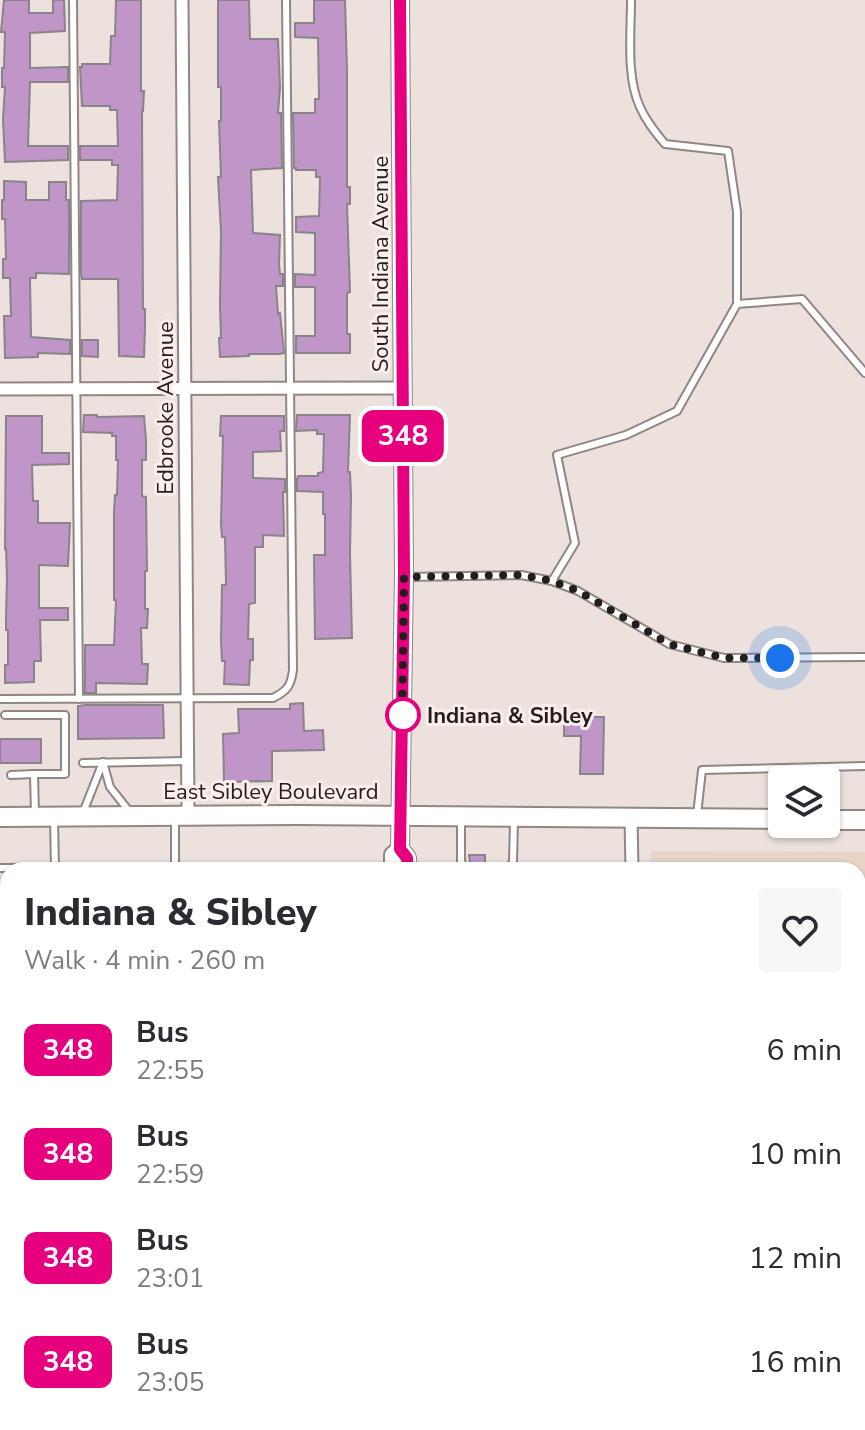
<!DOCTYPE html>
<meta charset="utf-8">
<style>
body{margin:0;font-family:"Nunito Sans",sans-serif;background:#f7f7f7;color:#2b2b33;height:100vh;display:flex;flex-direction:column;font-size:30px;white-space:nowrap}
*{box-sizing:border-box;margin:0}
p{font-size:26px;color:#7c7c81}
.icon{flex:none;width:44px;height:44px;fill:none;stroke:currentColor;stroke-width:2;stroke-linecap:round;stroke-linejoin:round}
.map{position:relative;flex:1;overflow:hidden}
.sheet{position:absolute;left:0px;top:862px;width:866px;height:568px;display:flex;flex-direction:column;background:#fff;border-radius:24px 24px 0 0;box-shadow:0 2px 6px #0004}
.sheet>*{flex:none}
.badge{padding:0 16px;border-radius:12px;font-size:28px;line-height:52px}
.fabs{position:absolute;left:768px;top:766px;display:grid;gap:16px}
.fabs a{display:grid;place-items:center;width:72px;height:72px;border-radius:8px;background:#fff;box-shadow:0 2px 6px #0004;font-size:40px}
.you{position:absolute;width:40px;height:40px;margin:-20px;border:6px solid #fff;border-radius:50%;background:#1a73e8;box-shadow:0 0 0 12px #1a73e833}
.map>.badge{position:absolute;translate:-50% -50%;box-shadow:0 0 0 4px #fff}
.round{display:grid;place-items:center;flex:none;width:84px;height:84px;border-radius:8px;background:#f7f7f7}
.headline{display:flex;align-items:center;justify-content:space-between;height:136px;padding:0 24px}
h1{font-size:38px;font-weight:800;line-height:60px}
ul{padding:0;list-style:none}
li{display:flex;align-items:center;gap:24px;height:104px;padding:0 24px}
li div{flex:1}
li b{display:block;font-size:30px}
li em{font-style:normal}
li .badge{min-width:88px;font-weight:700;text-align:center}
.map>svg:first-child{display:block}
.industrial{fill:#e9d5c6}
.forest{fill:#79ba98}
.building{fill:#bf96c7;stroke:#89838a;stroke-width:2}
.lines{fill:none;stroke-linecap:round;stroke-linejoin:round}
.service-casing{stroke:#908682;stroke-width:10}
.minor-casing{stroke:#908682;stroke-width:15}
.secondary-casing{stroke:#908682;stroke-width:20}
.primary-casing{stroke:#908682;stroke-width:22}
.service{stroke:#fff;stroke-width:6}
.minor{stroke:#fff;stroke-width:11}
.secondary{stroke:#fff;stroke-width:16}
.primary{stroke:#fff;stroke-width:18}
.line-casing{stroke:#fff;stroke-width:18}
.line{stroke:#e6007e;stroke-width:12}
.walk{stroke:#221e1d;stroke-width:8;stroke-dasharray:0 14.4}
.stop-dot{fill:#fff;stroke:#e6007e;stroke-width:4}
.labels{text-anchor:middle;stroke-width:6;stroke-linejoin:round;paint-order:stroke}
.street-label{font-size:22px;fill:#221e1d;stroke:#f9eee9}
.stop-label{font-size:22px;font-weight:bold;fill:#221e1d;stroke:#f9eee9;text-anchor:start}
</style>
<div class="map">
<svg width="865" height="1430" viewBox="0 0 865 1430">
<rect width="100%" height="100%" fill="#ece1dc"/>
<polygon class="industrial" points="651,851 865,852 865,1430 802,1430 802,1422 858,1422 858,870 651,870"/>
<rect class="forest" x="0" y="933" width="8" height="65"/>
<g class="building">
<polygon points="4,0 29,0 29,13 53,13 53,0 64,0 65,31 30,33 30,68 68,67 68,82 30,82 28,146 68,146 68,160 5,162 3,119 5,87 2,87 2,68 4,68 5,32 1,32"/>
<polygon points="116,0 141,0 141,91 144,91 143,111 142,111 143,309 145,309 145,329 144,357 119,356 118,279 82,279 81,274 81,201 117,200 118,165 112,165 112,160 80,160 80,146 118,146 117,110 110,110 110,106 82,106 80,67 82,67 82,64 110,64 111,36 115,36"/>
<polygon points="218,0 249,0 250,39 278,39 280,87 278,113 281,113 282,168 251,170 253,233 280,235 279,264 280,274 283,274 283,286 276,286 278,314 280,313 284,353 280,354 249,354 249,356 220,357 219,338 221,338 220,305 221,231 218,177 221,177 219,121 221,121 221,87 218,87"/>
<polygon points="314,0 345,0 347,70 347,187 350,187 350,204 347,204 350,292 347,293 347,334 350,334 350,353 296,353 296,336 315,336 315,287 295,287 295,274 315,275 315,233 296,232 296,217 319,216 320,177 316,177 316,170 296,170 296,168 294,168 293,113 315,113 315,99 319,99 318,38 295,37 295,23 314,23"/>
<polygon points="4,181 26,182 26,200 49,200 49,182 66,182 66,200 69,200 69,274 36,273 36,278 30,278 31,337 70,340 70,354 38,353 38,357 5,358 4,316 11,316 10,278 3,278 3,259 6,259 5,219 2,219 2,200 4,200"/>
<polygon points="82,340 98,340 98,357 82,356"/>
<polygon points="84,415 97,415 97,417 144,416 146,440 146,460 142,460 142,496 146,497 147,571 145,571 145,609 148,609 147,628 141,628 142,664 148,664 147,684 96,683 96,693 85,693 85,645 114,645 116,600 114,600 114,511 115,495 117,495 118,460 116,460 116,436 112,436 112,433 83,432"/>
<polygon points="297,415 350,415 348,472 350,472 351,496 350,554 352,638 315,639 314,555 325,555 325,514 323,514 323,492 297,491 297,479 298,476 318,476 318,473 323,472 324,434 317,434 317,430 296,431"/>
<polygon points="6,416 42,416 42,453 69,453 69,464 32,465 33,501 38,501 38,523 70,523 68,566 39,565 39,608 68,608 68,620 40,620 41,661 34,661 34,682 5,683 5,665 8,665 8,630 6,630 6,617 7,577 6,549 5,549"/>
<polygon points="221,416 284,416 284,431 280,431 281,451 253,452 253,478 285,479 285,492 283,492 284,536 263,535 263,547 255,547 255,603 249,604 248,639 253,639 253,660 250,660 249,685 224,684 225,661 222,661 221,640 222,585 226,585 225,537 222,537 221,524 223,436 220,436"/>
<polygon points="303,703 304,731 323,730 324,750 272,751 272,781 224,782 223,734 239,733 238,709 290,709 290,704"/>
<polygon points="85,705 163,705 164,738 78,739 78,706"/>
<polygon points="564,717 604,717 603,774 580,774 581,736 564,736"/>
<rect x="0" y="739" width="41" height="24"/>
<polygon points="469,855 485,855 485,870 471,870"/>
</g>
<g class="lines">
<g class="service-casing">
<g id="service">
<polyline points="73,0 79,699"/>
<path d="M631,0C631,33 626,77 640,107C646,121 655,132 665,144L728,151L737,212V304"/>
<polyline points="407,577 521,575 552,581 578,591 669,644 724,658 865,657"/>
<polyline points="552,581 575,543 557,455 626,435 677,411 737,304 802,299 865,373"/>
<path d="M0,699L273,698C287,691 291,686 293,670L286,0"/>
<polyline points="5,715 65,715 65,774 34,774 35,813"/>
<polyline points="103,762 110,787 129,811"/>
<polyline points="83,763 187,761"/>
<polyline points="11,775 34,774"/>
<polyline points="82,815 103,762"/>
<polyline points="697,815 702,770 865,766"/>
<polyline points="461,818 461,861 465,870"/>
<polyline points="54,819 55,868"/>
<polyline points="0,868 175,867 175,817"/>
<polyline points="506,870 513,862 514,821"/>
<polyline points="525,1422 525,1430"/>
<polyline points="743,1422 743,1430"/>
</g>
</g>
<g class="minor-casing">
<g id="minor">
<polyline points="182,0 188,815"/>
<polyline points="0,389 403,388"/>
<polyline points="631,817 632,870"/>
<polyline points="0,1353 8,1353"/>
<polyline points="635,1422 635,1430"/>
<polyline points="180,1430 180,1422"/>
</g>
</g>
<g class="secondary-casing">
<g id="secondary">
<polyline points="400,0 404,573 400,849 407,858 408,870"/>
<polyline points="393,870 393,855 400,849"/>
<polyline points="406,1422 406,1430"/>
</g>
</g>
<g class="primary-casing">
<g id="primary">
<polyline points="0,817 298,815 782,819"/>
<polyline points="826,820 865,820"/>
</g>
</g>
<use href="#service" class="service"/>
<use href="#minor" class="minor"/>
<use href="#secondary" class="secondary"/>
<use href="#primary" class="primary"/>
</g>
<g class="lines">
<g class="line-casing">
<polyline id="line" points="400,0 404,573 400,849 407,858 408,870"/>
</g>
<use href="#line" class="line"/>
<polyline class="walk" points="403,715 402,726 404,577 521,575 552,581 578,591 669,644 724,658 780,658"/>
</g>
<circle class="stop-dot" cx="403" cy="715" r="16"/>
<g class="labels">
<g class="street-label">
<text transform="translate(380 264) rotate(-90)" y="8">South Indiana Avenue</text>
<text transform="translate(165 408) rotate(-90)" y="8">Edbrooke Avenue</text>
<text x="271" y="799">East Sibley Boulevard</text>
</g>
<g class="stop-label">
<text x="427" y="723">Indiana &amp; Sibley</text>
</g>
</g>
</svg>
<div class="fabs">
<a><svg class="icon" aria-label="layers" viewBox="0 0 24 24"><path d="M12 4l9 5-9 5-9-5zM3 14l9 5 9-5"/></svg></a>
</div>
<div class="you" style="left:780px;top:658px"></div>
<b class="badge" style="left:403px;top:436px;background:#e6007e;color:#fff">348</b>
<section class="sheet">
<div class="headline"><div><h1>Indiana &amp; Sibley</h1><p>Walk · 4 min · 260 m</p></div><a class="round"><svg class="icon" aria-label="heart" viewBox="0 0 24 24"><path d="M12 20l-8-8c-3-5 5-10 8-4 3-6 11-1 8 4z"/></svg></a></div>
<ul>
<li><span class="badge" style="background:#e6007e;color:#fff">348</span><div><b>Bus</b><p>22:55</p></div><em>6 min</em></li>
<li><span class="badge" style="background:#e6007e;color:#fff">348</span><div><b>Bus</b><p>22:59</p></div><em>10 min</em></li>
<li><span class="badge" style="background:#e6007e;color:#fff">348</span><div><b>Bus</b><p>23:01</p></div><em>12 min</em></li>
<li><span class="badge" style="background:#e6007e;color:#fff">348</span><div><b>Bus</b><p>23:05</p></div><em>16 min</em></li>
</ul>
</section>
</div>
